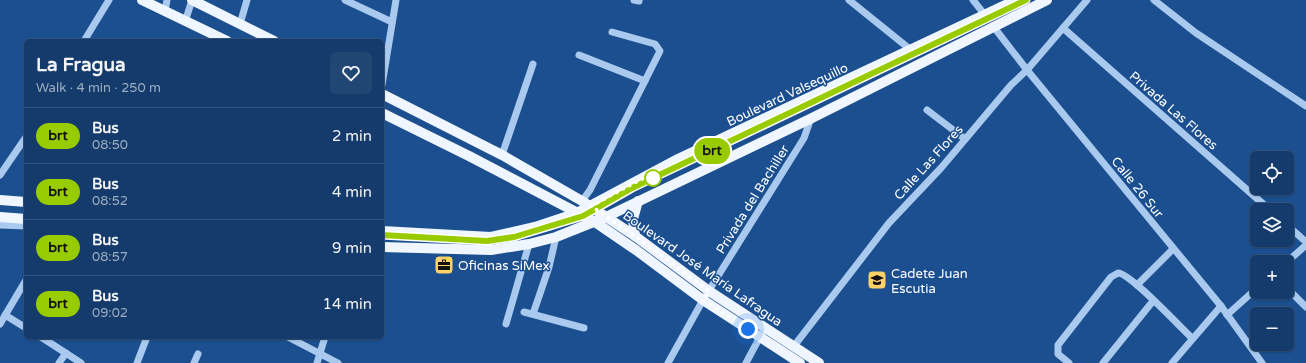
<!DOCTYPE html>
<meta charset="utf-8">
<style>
body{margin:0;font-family:"Varela Round",sans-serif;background:#214673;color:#f1f3f6;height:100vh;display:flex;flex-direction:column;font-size:15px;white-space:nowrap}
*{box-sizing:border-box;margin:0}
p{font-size:13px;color:#9dadc1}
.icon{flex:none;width:22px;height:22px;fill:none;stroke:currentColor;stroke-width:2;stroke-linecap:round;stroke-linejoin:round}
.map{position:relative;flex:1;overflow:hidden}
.side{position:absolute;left:24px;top:39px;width:360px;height:300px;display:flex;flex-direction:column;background:#143b6b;border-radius:6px;box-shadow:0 1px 3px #0004,0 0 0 1px #33557e}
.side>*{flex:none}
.badge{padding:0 8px;border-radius:13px;font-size:14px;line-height:26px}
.tools{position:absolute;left:1250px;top:151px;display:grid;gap:8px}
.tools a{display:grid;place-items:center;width:44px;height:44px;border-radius:6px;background:#143b6b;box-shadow:0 1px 3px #0004,0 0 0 1px #33557e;font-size:20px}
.you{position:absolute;width:20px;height:20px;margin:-10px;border:3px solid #fff;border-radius:50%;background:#1a73e8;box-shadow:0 0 0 6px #1a73e833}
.map>.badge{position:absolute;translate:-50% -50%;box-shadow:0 0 0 2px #fff}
.round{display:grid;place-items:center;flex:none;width:42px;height:42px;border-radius:6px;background:#214673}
.overview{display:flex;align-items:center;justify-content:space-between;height:68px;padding:0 12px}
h1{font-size:19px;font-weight:800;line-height:30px}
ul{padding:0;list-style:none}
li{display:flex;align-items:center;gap:12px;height:56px;padding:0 12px;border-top:1px solid #33557e}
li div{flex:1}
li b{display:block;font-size:15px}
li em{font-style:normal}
li .badge{min-width:44px;font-weight:700;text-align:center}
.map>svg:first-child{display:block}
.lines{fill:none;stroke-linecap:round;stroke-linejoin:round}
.minor{stroke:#a9c9ee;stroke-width:7}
.major{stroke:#f0f6ff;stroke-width:10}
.line-casing{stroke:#fff;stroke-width:9}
.line{stroke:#9c0;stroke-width:6}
.walk{stroke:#fff;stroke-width:4;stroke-dasharray:0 7.2}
.stop-dot{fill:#fff;stroke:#9c0;stroke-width:2}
.labels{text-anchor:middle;stroke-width:3;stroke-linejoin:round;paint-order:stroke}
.street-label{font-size:13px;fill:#fff;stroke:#1b4f8f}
.poi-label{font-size:13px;fill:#fff;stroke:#1b4f8f;text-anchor:start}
</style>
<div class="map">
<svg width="1306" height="363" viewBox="0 0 1306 363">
<rect width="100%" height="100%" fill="#1b4f8f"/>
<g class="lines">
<g class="minor">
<polyline points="345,0 392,22"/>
<polyline points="634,0 639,1"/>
<polyline points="849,0 911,50"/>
<polyline points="973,0 985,15"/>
<polyline points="1154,0 1196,33 1306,106"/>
<polyline points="165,11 167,0"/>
<polyline points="185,22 192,0"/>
<polyline points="240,24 247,0"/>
<polyline points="993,26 1027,70 1221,306 1262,363"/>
<polyline points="1063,28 1270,210"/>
<polyline points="84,41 109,0"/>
<polyline points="579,55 645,81"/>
<polyline points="382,85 396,0"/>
<polyline points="927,110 965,139"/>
<polyline points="502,155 533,64"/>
<polyline points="0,175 26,137"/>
<polyline points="582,201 590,190 660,51 655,44 612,32"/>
<polyline points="0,225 26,226"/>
<polyline points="1287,225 1306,242"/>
<polyline points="1287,262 1306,245"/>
<polyline points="1137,285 1173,249"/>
<polyline points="1287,288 1306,307"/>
<polyline points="524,312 584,328"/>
<polyline points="533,314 549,267 556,237"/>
<polyline points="5,315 26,328"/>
<polyline points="1227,315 1257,288"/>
<polyline points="0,324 26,280"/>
<polyline points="506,324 529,244"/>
<polyline points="41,337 81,363"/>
<polyline points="288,337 338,363"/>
<polyline points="794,346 889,223 941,168 1011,85 1027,70 1087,0"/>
<polyline points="59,363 66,353"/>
<polyline points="137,363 147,337"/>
<polyline points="194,363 198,354"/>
<polyline points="317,363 325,337"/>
<polyline points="668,363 703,300 804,138 811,118"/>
<polyline points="746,363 762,333"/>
<path d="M1069,363L1058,354V345L1111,277L1118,273C1130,273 1180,327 1192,338"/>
<polyline points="1103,363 1153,301"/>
<polyline points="1172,363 1221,306"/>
</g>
<g class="major">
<polyline points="142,0 227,41"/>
<polyline points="192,0 274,41"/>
<polyline points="382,94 502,155 582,201 635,236 709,291 819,363"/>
<polyline points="382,113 469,156 595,222 636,250 703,300 800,363"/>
<polyline points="0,200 26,202"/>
<polyline points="0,217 26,219"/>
<polyline points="382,231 491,237 535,227 577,213 678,159 1016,0"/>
<polyline points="635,236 633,219 638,201"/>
<polyline points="382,247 491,250 529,244 556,237 606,217 812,118 1047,0"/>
</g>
</g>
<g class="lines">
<g class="line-casing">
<polyline id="line" points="382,235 487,241 514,237 583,216 632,188 1026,0"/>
</g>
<use href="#line" class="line"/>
<polyline class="walk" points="653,178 651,174 591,206 635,236 709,291 703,300 748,329"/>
</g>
<defs>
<g id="office-square" transform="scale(1)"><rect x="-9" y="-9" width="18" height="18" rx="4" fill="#ffd166" stroke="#1b4f8f"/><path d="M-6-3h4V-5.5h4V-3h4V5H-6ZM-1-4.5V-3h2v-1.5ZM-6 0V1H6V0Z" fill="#111"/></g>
<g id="school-square" transform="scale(1)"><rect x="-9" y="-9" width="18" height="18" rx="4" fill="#ffd166" stroke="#1b4f8f"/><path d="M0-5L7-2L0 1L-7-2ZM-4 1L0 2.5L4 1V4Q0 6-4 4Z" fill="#111"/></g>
</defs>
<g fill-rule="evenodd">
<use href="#office-square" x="444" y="265"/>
<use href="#school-square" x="877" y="280"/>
</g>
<circle class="stop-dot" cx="653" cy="178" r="8"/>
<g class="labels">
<g class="street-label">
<text transform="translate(787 94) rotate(-25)" y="5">Boulevard Valsequillo</text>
<text transform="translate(1174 110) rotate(41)" y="5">Privada Las Flores</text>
<text transform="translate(928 162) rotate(-48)" y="5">Calle Las Flores</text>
<text transform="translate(1138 187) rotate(51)" y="5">Calle 26 Sur</text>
<text transform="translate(752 199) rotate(-58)" y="5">Privada del Bachiller</text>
<text transform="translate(703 268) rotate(35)" y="5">Boulevard José María Lafragua</text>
</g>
<g class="poi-label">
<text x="458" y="270">Oficinas SiMex</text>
<text x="891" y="278">Cadete Juan<tspan x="891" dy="15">Escutia</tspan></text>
</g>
</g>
</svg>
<div class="tools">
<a><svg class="icon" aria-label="locate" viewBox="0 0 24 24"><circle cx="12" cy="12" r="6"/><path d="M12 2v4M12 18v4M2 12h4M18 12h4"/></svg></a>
<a><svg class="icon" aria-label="layers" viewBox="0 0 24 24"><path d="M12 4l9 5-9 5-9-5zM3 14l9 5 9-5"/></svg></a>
<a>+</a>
<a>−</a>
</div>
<div class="you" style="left:748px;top:329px"></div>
<b class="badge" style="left:712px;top:151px;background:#9c0;color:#111">brt</b>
<section class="side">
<div class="overview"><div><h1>La Fragua</h1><p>Walk · 4 min · 250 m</p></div><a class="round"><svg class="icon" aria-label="heart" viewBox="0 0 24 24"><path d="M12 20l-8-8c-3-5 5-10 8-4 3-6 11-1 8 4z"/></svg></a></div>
<ul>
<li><span class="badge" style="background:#9c0;color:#111">brt</span><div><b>Bus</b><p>08:50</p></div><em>2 min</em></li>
<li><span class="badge" style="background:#9c0;color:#111">brt</span><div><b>Bus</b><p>08:52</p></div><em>4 min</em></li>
<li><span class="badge" style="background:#9c0;color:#111">brt</span><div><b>Bus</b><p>08:57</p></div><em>9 min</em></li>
<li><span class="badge" style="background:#9c0;color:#111">brt</span><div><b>Bus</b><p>09:02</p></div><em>14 min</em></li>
</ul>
</section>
</div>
